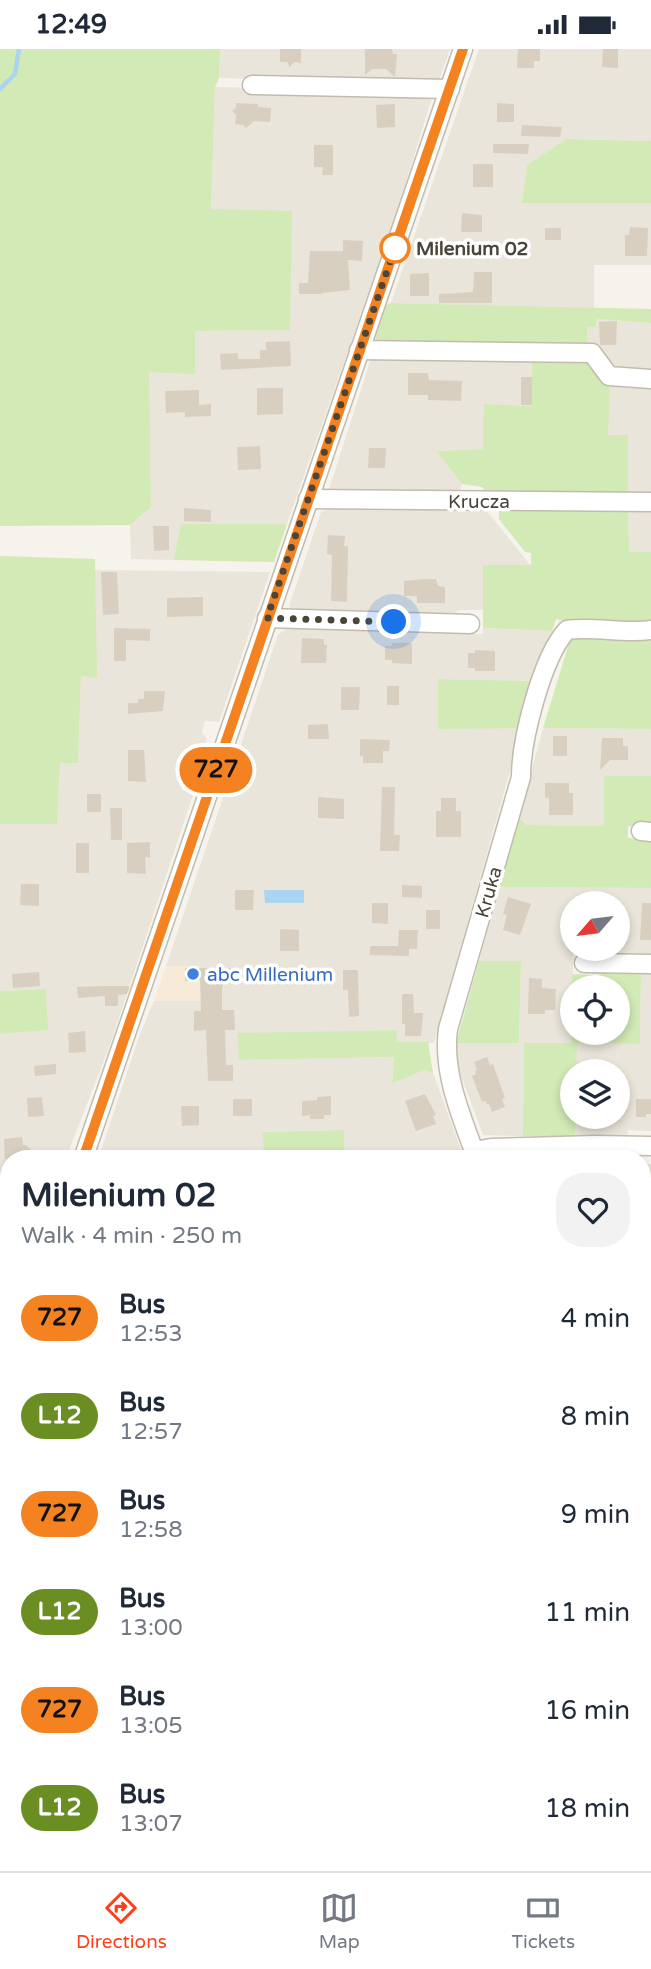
<!DOCTYPE html>
<meta charset="utf-8">
<style>
body{margin:0;font-family:"Varela Round",sans-serif;background:#f2f2f3;color:#1f2937;height:100vh;display:flex;flex-direction:column;font-size:26px;white-space:nowrap}
*{box-sizing:border-box;margin:0}
p{font-size:23px;color:#747a83}
.icon{flex:none;width:38px;height:38px;fill:none;stroke:currentColor;stroke-width:2;stroke-linecap:round;stroke-linejoin:round}
.map{position:relative;flex:1;overflow:hidden}
.drawer{position:absolute;left:0px;top:1101px;width:651px;height:723px;display:flex;flex-direction:column;background:#fff;border-radius:28px 28px 0 0;box-shadow:0 4px 10px #0003}
.drawer>*{flex:none}
.badge{padding:0 14px;border-radius:23px;font-size:24px;line-height:46px}
.needle{width:46px;rotate:242deg}
.buttons{position:absolute;left:560px;top:842px;display:grid;gap:14px}
.buttons a{display:grid;place-items:center;width:70px;height:70px;border-radius:50%;background:#fff;box-shadow:0 4px 10px #0003;font-size:35px}
.you{position:absolute;width:35px;height:35px;margin:-18px;border:5px solid #fff;border-radius:50%;background:#1a73e8;box-shadow:0 0 0 10px #1a73e833}
.map>.badge{position:absolute;translate:-50% -50%;box-shadow:0 0 0 4px #fff}
.round{display:grid;place-items:center;flex:none;width:74px;height:74px;border-radius:28px;background:#f2f2f3}
.headline{display:flex;align-items:center;justify-content:space-between;height:119px;padding:0 21px}
h1{font-size:33px;font-weight:800;line-height:52px}
ul{padding:0;list-style:none}
li{display:flex;align-items:center;gap:21px;height:98px;padding:0 21px}
li div{flex:1}
li b{display:block;font-size:26px}
li em{font-style:normal}
li .badge{min-width:77px;font-weight:700;text-align:center}
.status{display:flex;justify-content:space-between;align-items:center;height:49px;padding:0 35px;background:#fff;direction:ltr}
.status svg{height:19px;fill:currentColor}
.tabs{display:flex;justify-content:space-around;align-items:center;height:98px;border-top:2px solid #e0e1e3;background:#fff;font-size:19px;color:#747a83}
.tabs a{display:grid;justify-items:center;gap:4px}
.tabs .on{color:#fc3f1d}
.map>svg:first-child{display:block}
.residential{fill:#eae5da;fill-rule:evenodd}
.commercial{fill:#f7ead8}
.education{fill:#efe8d6}
.green{fill:#d2eab5}
.water{fill:#a9d4f2}
.lines{fill:none;stroke-linecap:round;stroke-linejoin:round}
.stream{stroke:#a9d4f2;stroke-width:4.5}
.building{fill:#d8cfc1}
.minor-casing{stroke:#c2bbae;stroke-width:21}
.path{stroke:#c4b79f;stroke-width:2.5;stroke-dasharray:3.5 3.5;stroke-linecap:butt}
.minor{stroke:#fff;stroke-width:18}
.line-casing{stroke:#fff;stroke-width:16}
.line{stroke:#f58220;stroke-width:10}
.walk{stroke:#4b4439;stroke-width:7;stroke-dasharray:0 12.6}
.stop-dot{fill:#fff;stroke:#f58220;stroke-width:3.5}
.shop-dot{fill:#3f7fe0;stroke:#fff;stroke-width:2.5}
.labels{text-anchor:middle;stroke-width:7;stroke-linejoin:round;paint-order:stroke}
.stop-label{font-size:19px;font-weight:bold;fill:#4b4439;stroke:#fff;text-anchor:start}
.street-label{font-size:19px;fill:#4b4439;stroke:#fff}
.shop-label{font-size:19px;fill:#366cbe;stroke:#fff;text-anchor:start}
</style>
<div class="status"><b>12:49</b><svg viewBox="0 0 49 12"><path d="M0 12V9h3v3zM5 12V6h3v6zM10 12V3h3v9zM15 12V0h3v12zM26 1h20v11H26zM47 4h2v5h-2z"/></svg></div>
<div class="map">
<svg width="651" height="1822" viewBox="0 0 651 1822">
<rect width="100%" height="100%" fill="#f6f3ec"/>
<g class="residential">
<polygon points="220,0 450,0 438,35 219,29"/>
<polygon points="479,0 651,0 651,92 566,90 527,116 522,154 651,154 651,216 594,216 594,259 391,254"/>
<polygon points="215,38 434,42 396,166 287,475 182,475 174,511 131,510 130,476 151,458 148,323 195,282 290,281 211,160"/>
<polygon points="597,270 651,274 651,324 609,323 587,299 587,278"/>
<polygon points="372,306 532,306 533,357 485,355 483,400 436,402 462,435 459,445 328,444"/>
<polygon points="610,335 651,337 651,447 628,447 628,386 607,386"/>
<polygon points="345,454 482,456 531,517 484,517 483,561 458,561 452,568 294,564 289,557 321,463"/>
<polygon points="628,457 651,457 651,503 629,503"/>
<polygon points="95,521 270,523 219,673 205,672 202,683 207,690 196,730 184,729 181,741 194,743 111,993 66,1109 9,1110 9,1488 0,1490 0,985 47,981 46,940 0,942 0,775 57,775 60,714 78,714 81,627 96,628"/>
<polygon points="289,577 378,577 383,582 395,583 398,579 452,579 457,585 483,585 483,579 552,582 535,632 439,630 522,679 434,994 396,993 396,981 237,985 239,1011 394,1008 392,1033 425,1021 433,1024 464,1109 344,1109 344,1081 264,1083 264,1109 98,1110 140,985 154,952 200,952 185,932 200,917 166,917 278,586"/>
<polygon points="543,679 651,680 651,727 604,728 604,777 526,776 519,768"/>
<path d="M500,838L651,839V905H606L599,900L573,901L572,994H524L523,1087L483,1086L455,1010L456,994H519L521,912H479ZM572,854H618V900H572Z"/>
<polygon points="641,922 651,922 651,1082 628,1081 627,1089 575,1087 575,1068 618,1068 618,1022 576,1022 576,994 640,995"/>
<rect x="642" y="1115" width="9" height="82"/>
<polygon points="642,1459 651,1460 651,1647 642,1647"/>
<polygon points="9,1558 9,1620 0,1622 0,1561"/>
<rect x="642" y="1670" width="9" height="61"/>
<polygon points="642,1781 651,1781 651,1822 557,1822 556,1815 642,1815"/>
<polygon points="255,1815 533,1815 534,1822 256,1822"/>
</g>
<polygon class="commercial" points="166,917 200,917 200,919 186,932 202,931 201,952 154,952"/>
<g class="education">
<polygon points="9,1620 9,1701 0,1679 0,1622"/>
<polygon points="0,1703 9,1705 9,1762 0,1763"/>
<polygon points="133,1815 201,1815 202,1822 133,1822"/>
</g>
<g class="green">
<polygon points="0,0 220,0 219,29 215,38 211,160 292,162 290,281 195,282 195,325 149,323 151,458 130,476 0,477"/>
<polygon points="566,90 651,92 651,154 522,154 527,116"/>
<polygon points="391,254 651,260 651,274 597,270 595,278 587,278 587,299 381,295 374,288 385,256"/>
<polygon points="532,306 592,308 610,335 608,386 628,386 628,447 489,447 482,438 462,435 436,402 483,400 484,355 532,357"/>
<polygon points="499,456 628,457 629,503 651,503 651,573 577,575 556,570 552,582 483,579 483,516 531,516 531,504 525,503 499,470"/>
<polygon points="181,475 287,475 274,513 174,511"/>
<polygon points="0,507 95,510 97,629 81,627 78,714 60,714 57,775 0,775"/>
<polygon points="582,587 651,587 651,680 543,679 570,591"/>
<polygon points="438,630 535,632 522,679 438,680"/>
<polygon points="604,727 651,727 651,777 628,777 628,789 651,790 651,839 500,838 519,768 526,776 604,777"/>
<polygon points="479,912 521,912 519,994 456,994"/>
<polygon points="607,922 641,922 640,995 577,994 576,1022 572,1022 572,1068 575,1068 575,1087 523,1087 524,994 572,994 572,984 618,984 618,938 572,938 572,925 598,926"/>
<polygon points="46,940 48,981 0,985 0,942"/>
<polygon points="397,981 396,993 428,993 433,1024 425,1021 392,1034 394,1008 239,1011 237,984"/>
<polygon points="344,1081 344,1109 264,1109 263,1083"/>
<polygon points="639,1103 639,1110 485,1110 485,1107"/>
<rect x="642" y="1197" width="9" height="83"/>
<polygon points="642,1297 651,1297 651,1425 642,1388"/>
<rect x="642" y="1731" width="9" height="37"/>
<polygon points="9,1762 9,1815 133,1815 133,1822 0,1822 0,1763"/>
</g>
<polygon class="water" points="264,841 304,841 304,854 265,854"/>
<g class="lines">
<polyline class="stream" points="0,40 15,25 19,0"/>
</g>
<g class="building">
<polygon points="280,0 301,0 301,14 294,13 290,18 287,13 280,13"/>
<polygon points="365,0 392,0 393,5 397,5 395,28 386,20 372,20 365,26"/>
<polygon points="518,0 540,0 540,12 534,12 534,19 517,19"/>
<polygon points="603,0 618,0 618,19 602,18"/>
<polygon points="236,54 258,55 258,58 271,59 270,73 254,72 246,79 243,76 235,75 236,66 232,62 236,59"/>
<polygon points="497,54 514,55 514,73 497,73"/>
<polygon points="395,55 395,78 377,79 376,56"/>
<polygon points="522,76 562,78 560,88 521,87"/>
<polygon points="493,95 529,95 528,105 493,104"/>
<polygon points="314,96 333,96 333,126 322,126 323,118 314,118"/>
<rect x="473" y="115" width="20" height="23"/>
<polygon points="462,164 482,166 482,183 461,183"/>
<polygon points="630,178 648,179 647,207 625,207 625,186 629,186"/>
<rect x="545" y="179" width="16" height="12"/>
<polygon points="343,191 363,192 362,212 348,211 350,241 322,244 322,245 299,245 299,234 308,234 310,202 343,202"/>
<polygon points="474,223 492,223 492,254 439,254 439,245 473,243"/>
<polygon points="429,224 429,247 410,247 410,225"/>
<polygon points="617,272 616,296 600,296 599,273"/>
<polygon points="290,292 291,317 221,321 220,305 238,304 238,310 260,310 260,301 266,301 266,293"/>
<polygon points="408,324 428,324 429,331 462,332 461,352 428,351 428,346 408,346"/>
<rect x="521" y="328" width="11" height="28"/>
<polygon points="257,339 283,339 283,365 257,366"/>
<polygon points="199,341 199,356 211,355 211,367 185,368 185,363 166,364 165,342"/>
<polygon points="260,397 261,420 238,421 237,398"/>
<polygon points="369,399 386,399 385,419 368,419"/>
<polygon points="184,459 211,461 211,473 184,472"/>
<polygon points="153,477 169,477 169,501 154,502"/>
<polygon points="328,486 345,487 344,497 348,497 347,553 331,552 332,506 327,505"/>
<polygon points="101,523 117,523 119,565 103,566"/>
<polygon points="426,530 436,530 438,537 445,538 445,554 417,554 417,547 404,547 404,532"/>
<polygon points="203,548 203,567 167,568 167,549"/>
<polygon points="114,579 150,580 150,592 126,591 126,612 114,612"/>
<polygon points="302,589 324,590 324,596 327,596 326,614 301,614"/>
<polygon points="392,594 412,594 412,615 392,614 392,611 385,611 385,597 392,597"/>
<polygon points="475,601 495,602 495,622 475,622 475,619 468,619 468,604 475,604"/>
<rect x="387" y="637" width="12" height="19"/>
<polygon points="341,638 360,638 359,661 341,661"/>
<polygon points="144,642 165,642 163,662 128,665 128,654 138,654 138,650 144,650"/>
<polygon points="328,675 329,690 308,690 308,676"/>
<rect x="553" y="687" width="14" height="20"/>
<polygon points="602,689 623,689 623,697 628,697 628,711 610,711 600,721"/>
<polygon points="360,690 390,691 389,702 383,702 383,714 363,714 363,707 360,707"/>
<polygon points="128,701 144,701 146,733 128,732"/>
<polygon points="545,734 569,734 569,744 573,744 573,766 549,766 549,749 545,749"/>
<polygon points="382,738 395,738 394,786 400,786 399,802 380,802"/>
<rect x="87" y="745" width="14" height="18"/>
<polygon points="318,748 344,750 344,770 318,769"/>
<polygon points="441,749 456,749 456,762 461,762 461,788 436,788 436,762 441,762"/>
<polygon points="110,759 122,759 122,791 111,791"/>
<polygon points="150,793 150,809 145,808 146,825 127,824 127,794"/>
<rect x="76" y="794" width="13" height="30"/>
<polygon points="21,835 39,835 39,857 20,856"/>
<polygon points="402,836 422,837 422,849 402,848"/>
<polygon points="235,841 254,841 253,861 235,861"/>
<polygon points="508,848 531,855 520,886 503,881 507,866 503,865"/>
<polygon points="372,854 388,854 388,875 372,874"/>
<polygon points="642,854 651,854 651,891 640,891"/>
<rect x="426" y="861" width="14" height="19"/>
<polygon points="280,880 299,881 299,902 280,902"/>
<polygon points="399,881 418,881 417,900 409,900 409,907 370,906 370,897 398,897"/>
<polygon points="185,919 231,919 231,932 223,932 222,940 222,961 234,961 235,981 225,981 226,1016 233,1016 233,1032 208,1032 206,981 194,982 194,962 201,962 200,931 185,932"/>
<polygon points="343,921 358,921 359,967 349,968 348,941 343,941"/>
<polygon points="39,923 40,937 13,939 12,925"/>
<polygon points="529,929 542,930 542,939 556,940 555,961 545,961 545,965 528,965"/>
<polygon points="105,937 129,937 129,940 127,945 118,946 118,957 105,957 105,947 78,949 77,938"/>
<polygon points="402,945 413,945 414,964 423,964 421,987 405,987 405,975 402,975"/>
<polygon points="85,982 86,1003 69,1004 68,984"/>
<polygon points="487,1008 490,1016 493,1015 505,1049 502,1050 505,1058 492,1063 489,1055 487,1055 486,1052 482,1053 472,1027 476,1025 475,1022 477,1021 474,1013"/>
<polygon points="56,1015 56,1025 35,1027 34,1017"/>
<polygon points="425,1045 436,1066 433,1067 436,1075 416,1082 405,1052"/>
<polygon points="331,1047 331,1066 324,1066 324,1070 310,1070 310,1066 302,1067 302,1052 317,1051 317,1048"/>
<polygon points="42,1048 44,1067 28,1068 27,1049"/>
<rect x="233" y="1050" width="19" height="17"/>
<polygon points="636,1050 651,1050 651,1065 646,1065 646,1068 636,1068"/>
<polygon points="181,1057 199,1057 199,1076 182,1077"/>
<polygon points="22,1088 23,1096 26,1096 32,1102 26,1110 5,1110 4,1090"/>
</g>
<g class="lines">
<g class="minor-casing">
<g id="minor">
<polyline points="252,36 450,40"/>
<polyline points="359,301 592,304 609,327 651,330"/>
<polyline points="308,450 651,453"/>
<polyline points="267,569 470,575"/>
<polyline points="641,782 651,783"/>
<polyline points="584,914 651,915"/>
<polyline points="474,1102 491,1099 595,1096 651,1097"/>
<polyline points="83,1110 463,0"/>
<path d="M477,1110C462,1069 442,1024 448,980L521,728C521,691 542,608 567,581C595,577 623,585 651,581"/>
<polyline points="642,1287 651,1287"/>
<polyline points="642,1447 651,1447"/>
<polyline points="0,1552 9,1550"/>
<polyline points="642,1654 651,1654"/>
<polyline points="242,1815 244,1822"/>
<polyline points="542,1815 544,1822"/>
</g>
</g>
<polyline class="path" points="642,1775 651,1775"/>
<use href="#minor" class="minor"/>
</g>
<g class="lines">
<g class="line-casing">
<polyline id="line" points="83,1110 463,0"/>
</g>
<use href="#line" class="line"/>
<polyline class="walk" points="394,573 267,569 396,196 395,199"/>
</g>
<circle class="stop-dot" cx="395" cy="199" r="14"/>
<circle class="shop-dot" cx="193" cy="925" r="7"/>
<g class="labels">
<g class="stop-label">
<text x="416" y="206">Milenium 02</text>
</g>
<g class="street-label">
<text x="479" y="459">Krucza</text>
<text transform="translate(488 843) rotate(-74)" y="7">Kruka</text>
</g>
<g class="shop-label">
<text x="207" y="932">abc Millenium</text>
</g>
</g>
</svg>
<div class="buttons">
<a><svg class="needle" viewBox="-14 -14 28 28"><path d="M0-13l5 13h-10z" fill="#e53935"/><path d="M0 13l5-13h-10z" fill="#747a83"/></svg></a>
<a><svg class="icon" aria-label="locate" viewBox="0 0 24 24"><circle cx="12" cy="12" r="6"/><path d="M12 2v4M12 18v4M2 12h4M18 12h4"/></svg></a>
<a><svg class="icon" aria-label="layers" viewBox="0 0 24 24"><path d="M12 4l9 5-9 5-9-5zM3 14l9 5 9-5"/></svg></a>
</div>
<div class="you" style="left:394px;top:573px"></div>
<b class="badge" style="left:216px;top:721px;background:#f58220;color:#111">727</b>
<section class="drawer">
<div class="headline"><div><h1>Milenium 02</h1><p>Walk · 4 min · 250 m</p></div><a class="round"><svg class="icon" aria-label="heart" viewBox="0 0 24 24"><path d="M12 20l-8-8c-3-5 5-10 8-4 3-6 11-1 8 4z"/></svg></a></div>
<ul>
<li><span class="badge" style="background:#f58220;color:#111">727</span><div><b>Bus</b><p>12:53</p></div><em>4 min</em></li>
<li><span class="badge" style="background:#6b8e23;color:#fff">L12</span><div><b>Bus</b><p>12:57</p></div><em>8 min</em></li>
<li><span class="badge" style="background:#f58220;color:#111">727</span><div><b>Bus</b><p>12:58</p></div><em>9 min</em></li>
<li><span class="badge" style="background:#6b8e23;color:#fff">L12</span><div><b>Bus</b><p>13:00</p></div><em>11 min</em></li>
<li><span class="badge" style="background:#f58220;color:#111">727</span><div><b>Bus</b><p>13:05</p></div><em>16 min</em></li>
<li><span class="badge" style="background:#6b8e23;color:#fff">L12</span><div><b>Bus</b><p>13:07</p></div><em>18 min</em></li>
</ul>
</section>
</div>
<nav class="tabs">
<a class="on"><svg class="icon" aria-label="directions" viewBox="0 0 24 24"><path d="M12 3l9 9-9 9-9-9zM9 14v-3h6M13 9l2 2-2 2"/></svg>Directions</a>
<a><svg class="icon" aria-label="map" viewBox="0 0 24 24"><path d="M3 6l6-2 6 2 6-2v14l-6 2-6-2-6 2zM9 4v14M15 6v14"/></svg>Map</a>
<a><svg class="icon" aria-label="tickets" viewBox="0 0 24 24"><path d="M3 7h18v10H3zM15 7v10"/></svg>Tickets</a>
</nav>
